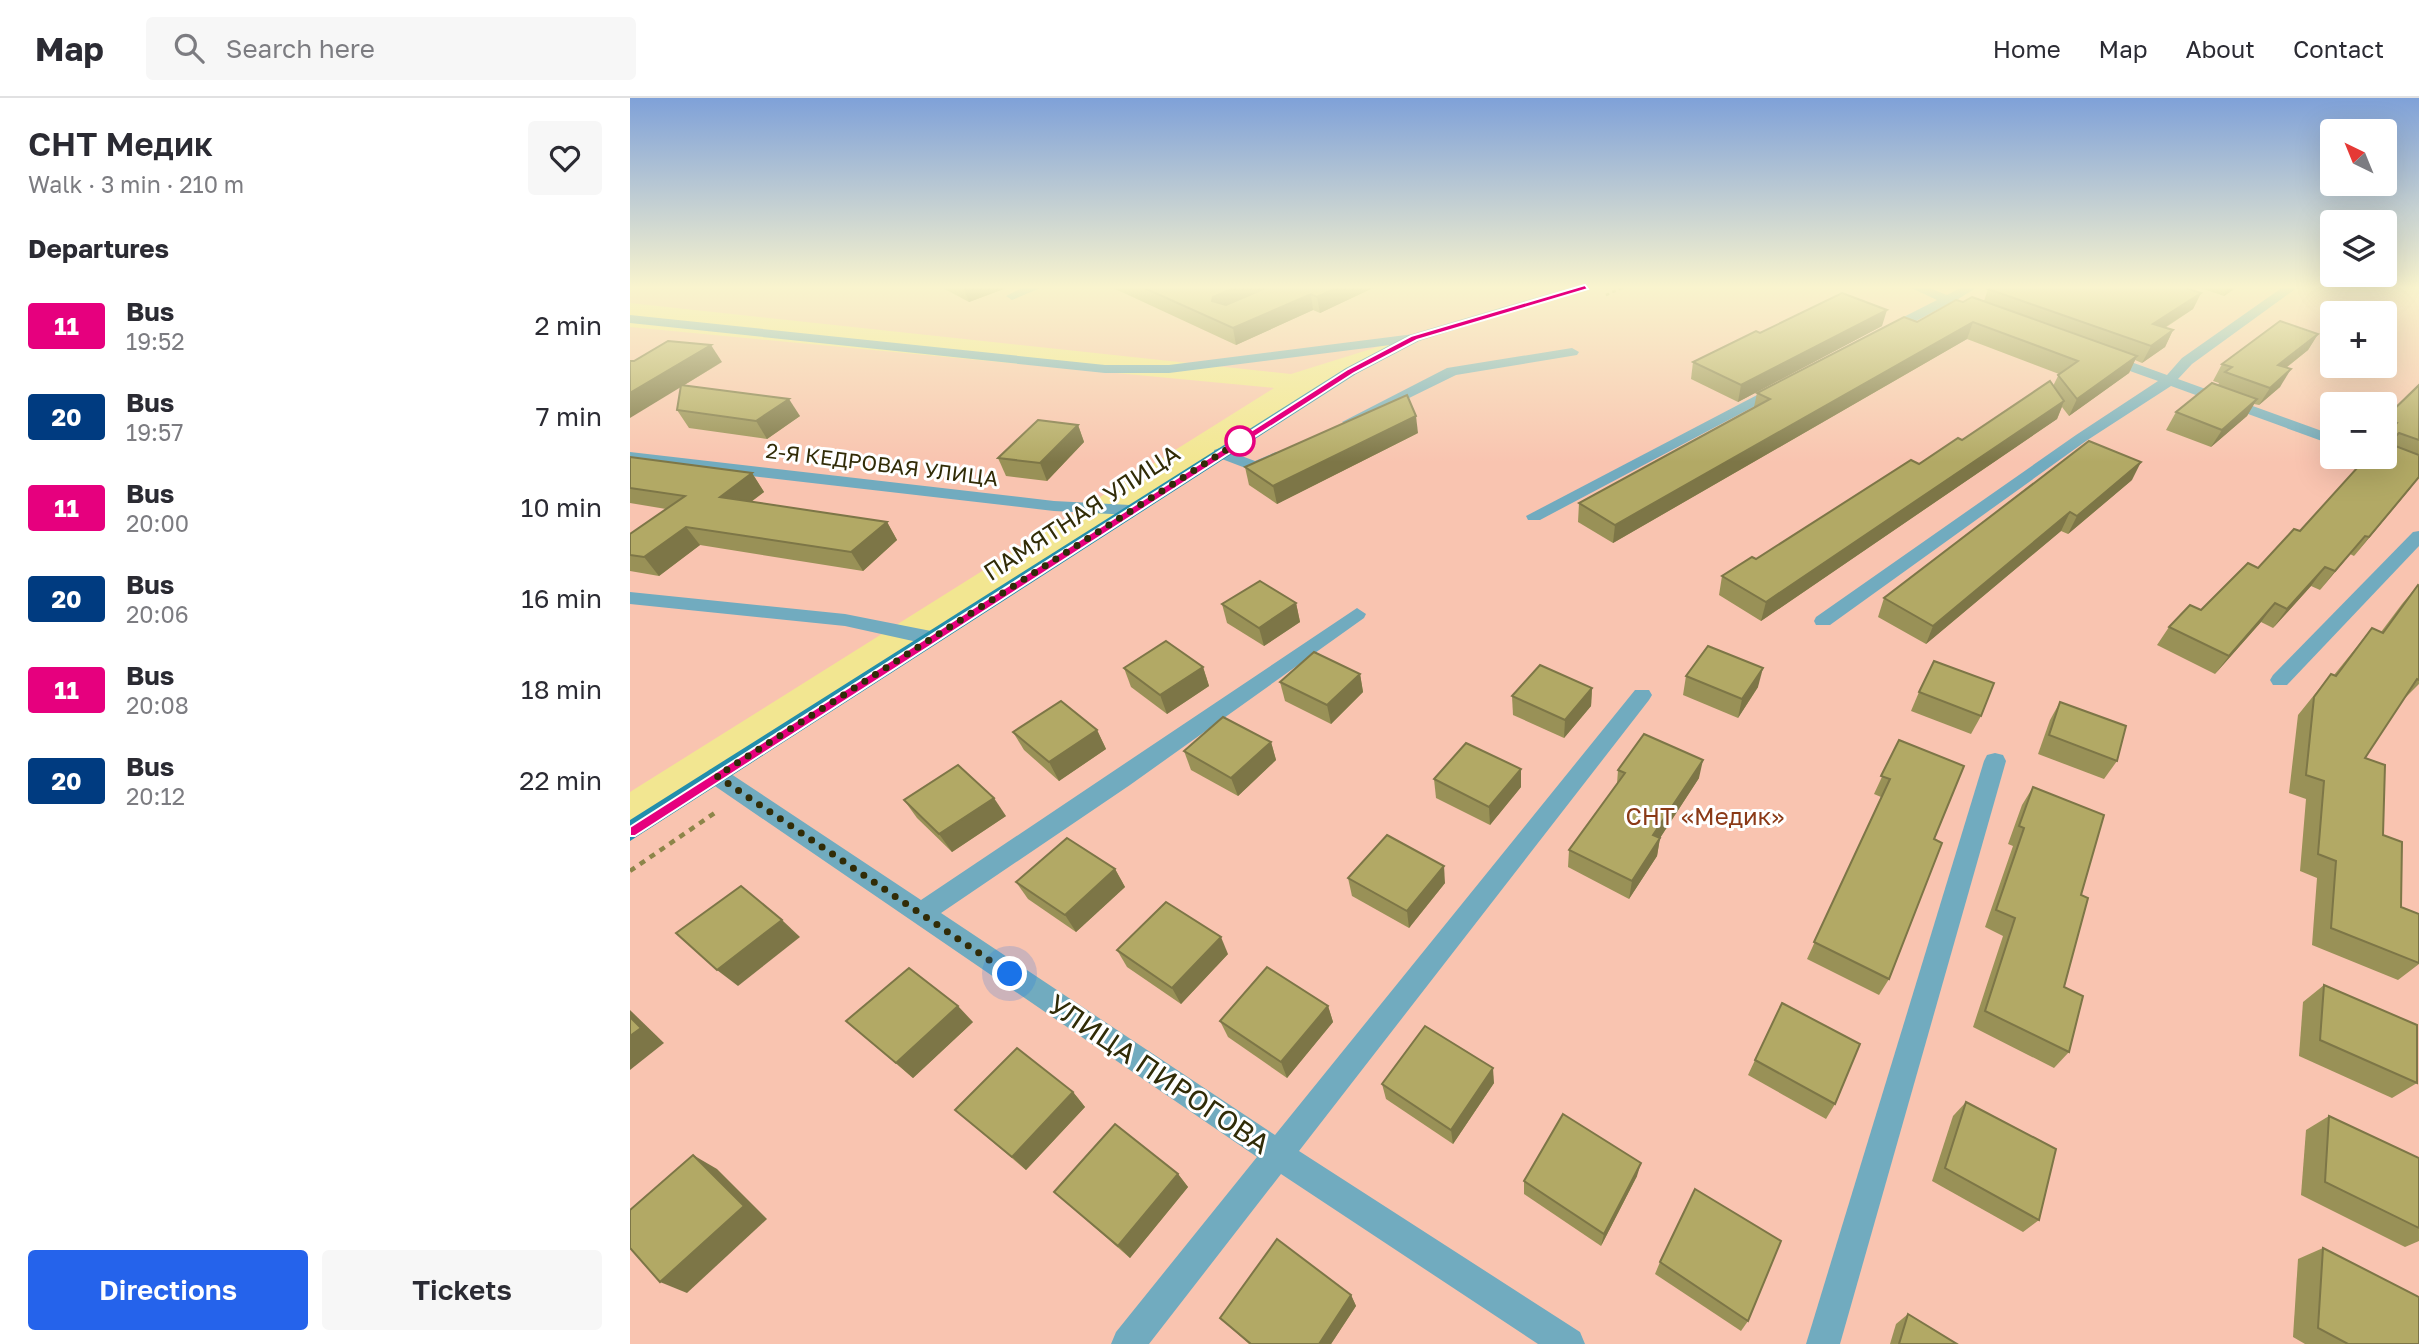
<!DOCTYPE html>
<meta charset="utf-8">
<style>
body{margin:0;font-family:"Golos Text",sans-serif;background:#f7f7f7;color:#2b2b33;height:100vh;display:flex;flex-direction:column;font-size:26px;white-space:nowrap}
*{box-sizing:border-box;margin:0}
p{font-size:23px;color:#7c7c81}
.icon{flex:none;width:38px;height:38px;fill:none;stroke:currentColor;stroke-width:2;stroke-linecap:round;stroke-linejoin:round}
.map{position:relative;flex:1;overflow:hidden}
.side{display:flex;flex-direction:column;background:#fff;width:630px}
.side>*{flex:none}
.badge{padding:0 14px;border-radius:5px;font-size:24px;line-height:46px}
.needle{width:46px;rotate:317deg}
.tools{position:absolute;left:1690px;top:21px;display:grid;gap:14px}
.tools a{display:grid;place-items:center;width:77px;height:77px;border-radius:7px;background:#fff;box-shadow:0 7px 28px #0002;font-size:35px}
.you{position:absolute;width:35px;height:35px;margin:-18px;border:5px solid #fff;border-radius:50%;background:#1a73e8;box-shadow:0 0 0 10px #1a73e833}
.map>.badge{position:absolute;translate:-50% -50%;box-shadow:0 0 0 4px #fff}
h2{padding:0 28px;font-size:26px;line-height:63px}
.round{display:grid;place-items:center;flex:none;width:74px;height:74px;border-radius:7px;background:#f7f7f7}
.summary{display:flex;align-items:center;justify-content:space-between;height:119px;padding:0 28px}
h1{font-size:33px;font-weight:600;line-height:52px}
.primary-button{display:flex;gap:14px;margin-top:auto;padding:14px 28px}
.primary-button a{flex:1;height:80px;border-radius:7px;background:#2563eb;color:#fff;font-size:28px;font-weight:600;line-height:80px;text-align:center}
.primary-button a+a{background:#f7f7f7;color:#2b2b33}
ul{padding:0;list-style:none}
li{display:flex;align-items:center;gap:21px;height:91px;padding:0 28px}
li div{flex:1}
li b{display:block;font-size:26px}
li em{font-style:normal}
li .badge{min-width:77px;font-weight:700;text-align:center}
header{display:flex;align-items:center;gap:42px;box-sizing:border-box;height:98px;padding:0 35px;background:#fff;border-bottom:2px solid #e1e1e2}
header strong{font-size:33px}
nav{display:flex;gap:38px;margin-inline-start:auto;font-size:24px}
.search{width:490px;height:63px;background:#f7f7f7;display:flex;align-items:center;gap:18px;box-sizing:border-box;padding:0 24px;border-radius:7px;color:#7c7c81;font-size:26px}
main{display:flex;flex:1;min-height:0}
.map>svg:first-child{display:block}
.green{fill:#f9c4b0;fill-rule:evenodd}
.lines{fill:none;stroke-linecap:round;stroke-linejoin:round}
.path-far1{stroke:#8d8549;stroke-width:2.5;stroke-dasharray:3.5 3.5;stroke-linecap:butt}
.path{stroke:#8d8549;stroke-width:4.5;stroke-dasharray:6 6;stroke-linecap:butt}
.street{fill:#71abbf;fill-rule:evenodd}
.secondary{fill:#228eac;fill-rule:evenodd}
.wall{fill:#999157}
.shaded-wall{fill:#7d7647}
.building{fill:#b2a965;stroke:#7d7647;stroke-width:2}
.line{fill:#e6007e;stroke:#fff;stroke-width:2}
.walk{stroke:#312c07;stroke-width:7;stroke-dasharray:0 12.6}
.stop-dot{fill:#fff;stroke:#e6007e;stroke-width:3.5}
.labels{text-anchor:middle;stroke-width:6;stroke-linejoin:round;paint-order:stroke}
.far-street-label{font-size:21px;fill:#312c07;stroke:#fff}
.street-label{font-size:24px;fill:#312c07;stroke:#fff}
.park-label{font-size:24px;fill:#8b3a17;stroke:#fff}
.near-street-label{font-size:28px;fill:#312c07;stroke:#fff}
</style>
<header>
<strong>Map</strong>
<div class="search"><svg class="icon" aria-label="search" viewBox="0 0 24 24"><circle cx="10" cy="10" r="6"/><path d="M15 15l6 6"/></svg>Search here</div>
<nav><a>Home</a><a>Map</a><a>About</a><a>Contact</a></nav>
</header>
<main>
<section class="side">
<div class="summary"><div><h1>СНТ Медик</h1><p>Walk · 3 min · 210 m</p></div><a class="round"><svg class="icon" aria-label="heart" viewBox="0 0 24 24"><path d="M12 20l-8-8c-3-5 5-10 8-4 3-6 11-1 8 4z"/></svg></a></div>
<h2>Departures</h2>
<ul>
<li><span class="badge" style="background:#e6007e;color:#fff">11</span><div><b>Bus</b><p>19:52</p></div><em>2 min</em></li>
<li><span class="badge" style="background:#003b80;color:#fff">20</span><div><b>Bus</b><p>19:57</p></div><em>7 min</em></li>
<li><span class="badge" style="background:#e6007e;color:#fff">11</span><div><b>Bus</b><p>20:00</p></div><em>10 min</em></li>
<li><span class="badge" style="background:#003b80;color:#fff">20</span><div><b>Bus</b><p>20:06</p></div><em>16 min</em></li>
<li><span class="badge" style="background:#e6007e;color:#fff">11</span><div><b>Bus</b><p>20:08</p></div><em>18 min</em></li>
<li><span class="badge" style="background:#003b80;color:#fff">20</span><div><b>Bus</b><p>20:12</p></div><em>22 min</em></li>
</ul>
<div class="primary-button"><a>Directions</a><a>Tickets</a></div>
</section>
<div class="map">
<svg width="1789" height="1246" viewBox="0 0 1789 1246">
<rect width="100%" height="100%" fill="#f2e691"/>
<g class="green">
<polygon points="0,189 939,189 661,276 0,205"/>
<path d="M955,189H1789V1246H0V734L654,315L784,240ZM1703,215H1755V268H1703ZM1703,306H1755V359H1703Z"/>
<polygon points="0,229 644,290 0,694"/>
</g>
<g class="lines">
<polyline class="path-far1" points="976,197 994,189"/>
<polyline class="path" points="0,773 89,712"/>
<g class="street">
<polygon points="394,189 413,189 382,202 376,198"/>
<polygon points="1279,189 1297,189 1317,197 1332,189 1348,189 1328,201 1332,205 1330,208 1318,206 1262,236 1252,236 1252,230 1307,202"/>
<polygon points="1653,189 1668,189 1562,266 1548,281 1703,337 1703,347 1541,288 1456,343 1200,527 1186,527 1184,523 1186,519 1446,337 1528,283 1469,262 1469,256 1479,256 1537,277 1552,260"/>
<polygon points="0,217 475,267 539,267 784,236 791,240 784,244 539,275 475,275 0,225"/>
<polygon points="942,250 949,254 947,257 826,277 724,327 719,328 712,324 817,270"/>
<polygon points="1150,285 1155,286 1155,292 910,422 898,422 896,418"/>
<polygon points="590,350 625,363 646,354 654,359 626,374 584,358 584,352"/>
<polygon points="0,354 424,403 500,407 508,412 500,417 424,413 0,364"/>
<polygon points="1789,433 1789,448 1657,587 1643,587 1640,582 1643,577 1783,434"/>
<polygon points="0,494 215,516 301,533 311,540 301,547 215,528 0,506"/>
<polygon points="727,510 736,516 734,520 500,687 311,815 645,1037 1005,592 1019,592 1022,597 1019,602 669,1053 950,1234 955,1246 908,1246 651,1076 519,1246 481,1246 486,1234 627,1059 79,684 76,678 79,672 87,669 95,672 291,802"/>
<polygon points="1365,655 1373,657 1376,663 1210,1246 1176,1246 1354,663 1357,657"/>
</g>
<polygon class="secondary" points="941,189 961,189 789,243 726,276 0,743 0,722 716,270 779,237"/>
</g>
<g class="wall">
<polygon points="311,189 379,189 339,204"/>
<polygon points="481,189 745,189 690,215 683,212 606,247"/>
<polygon points="1568,189 1607,189 1594,198"/>
<polygon points="1358,191 1571,195 1563,211 1535,230 1543,232 1535,249 1512,265 1505,262 1499,275 1439,318 1432,309 1427,321 1131,523 1089,497 1092,478 1126,461 1289,366 1332,342 1423,288 1429,276 1337,241 983,445 948,424 949,405 1124,309 1127,295 1333,204 1354,203"/>
<polygon points="1252,228 1108,304 1061,281 1063,264 1130,235"/>
<polygon points="1688,236 1678,252 1656,270 1650,289 1629,307 1624,306 1617,318 1581,349 1536,332 1546,314 1588,287 1589,285 1583,283 1592,266"/>
<polygon points="92,264 53,287 170,318 137,341 59,330 47,312 51,289"/>
<polygon points="1789,287 1789,379 1724,458 1720,456 1690,492 1681,488 1643,530 1631,524 1585,576 1527,547 1539,529 1571,512 1628,470 1755,359 1755,320"/>
<polygon points="448,327 454,344 417,383 376,378 368,360"/>
<polygon points="788,335 647,406 619,387 615,369"/>
<polygon points="0,359 122,375 134,394 121,404 257,424 267,442 233,473 70,447 29,478 0,473 0,436 36,411 0,405"/>
<polygon points="1502,382 1438,436 1431,433 1296,546 1248,519 1254,500"/>
<polygon points="1788,487 1789,488 1789,586 1773,602 1735,660 1771,809 1789,816 1789,866 1768,882 1682,847 1687,780 1670,773 1676,701 1659,695 1668,617 1701,576 1704,577 1742,530 1751,534 1772,506"/>
<polygon points="666,505 670,524 634,548 597,525 592,506"/>
<polygon points="573,569 579,588 537,616 501,589 494,570"/>
<polygon points="730,576 733,594 701,626 655,603 650,584"/>
<polygon points="1056,578 1128,589 1108,620 1053,597"/>
<polygon points="962,590 961,608 934,640 883,617 882,598"/>
<polygon points="1289,594 1351,618 1341,636 1281,613"/>
<polygon points="1430,604 1487,663 1474,681 1408,656 1420,622"/>
<polygon points="467,632 476,651 429,683 394,652 383,634"/>
<polygon points="1269,642 1304,741 1259,881 1249,897 1177,861 1251,699 1244,696"/>
<polygon points="641,644 646,662 608,698 561,672 554,653"/>
<polygon points="891,671 891,689 860,727 806,700 804,681"/>
<polygon points="988,672 1069,680 1030,740 1027,758 999,801 938,769 939,752 987,686"/>
<polygon points="1403,689 1451,797 1434,889 1439,954 1424,970 1343,929 1373,838 1355,829 1383,748 1378,746 1392,707"/>
<polygon points="274,702 376,718 322,754 287,720"/>
<polygon points="485,771 495,789 446,834 398,801 386,784"/>
<polygon points="718,780 815,785 779,830 722,798"/>
<polygon points="487,852 598,856 551,906 497,869"/>
<polygon points="1694,887 1787,985 1762,1000 1669,958 1673,904"/>
<polygon points="698,908 703,924 657,980 598,939 590,923"/>
<polygon points="216,923 343,924 283,980"/>
<polygon points="1125,962 1205,1006 1196,1021 1118,977"/>
<polygon points="864,985 823,1046 756,1001 752,986"/>
<polygon points="443,994 455,1009 396,1072 325,1012"/>
<polygon points="1336,1004 1409,1122 1393,1134 1302,1083 1323,1018"/>
<polygon points="1699,1018 1789,1060 1789,1143 1775,1149 1671,1097 1676,1032"/>
<polygon points="548,1076 558,1089 500,1160 424,1094"/>
<polygon points="1007,1078 971,1148 894,1096 894,1083"/>
<polygon points="1693,1150 1789,1246 1675,1246 1663,1239 1668,1161"/>
<polygon points="1030,1164 1118,1223 1111,1233 1025,1176"/>
<polygon points="721,1197 726,1208 701,1246 619,1246 590,1220"/>
<polygon points="1278,1216 1327,1246 1260,1246 1266,1226"/>
</g>
<g class="shaded-wall">
<polygon points="333,189 379,189 339,204"/>
<polygon points="606,189 647,189 587,216 582,203 583,199"/>
<polygon points="708,189 745,189 690,215 687,199"/>
<polygon points="1599,189 1607,189 1594,198"/>
<polygon points="1571,195 1563,211 1515,242 1523,226"/>
<polygon points="681,196 683,212 606,247 603,230"/>
<polygon points="1257,212 1252,228 1108,304 1111,287"/>
<polygon points="1343,224 1337,241 983,445 985,427"/>
<polygon points="1543,232 1535,249 1512,265 1521,248"/>
<polygon points="1688,236 1678,252 1638,284 1648,267"/>
<polygon points="81,247 92,264 0,320 0,295"/>
<polygon points="1507,258 1499,275 1439,318 1447,301"/>
<polygon points="1661,271 1650,289 1629,307 1640,290"/>
<polygon points="159,301 170,318 137,341 126,323"/>
<polygon points="1627,301 1617,318 1581,349 1592,332"/>
<polygon points="1434,303 1427,321 1131,523 1136,504"/>
<polygon points="786,318 788,335 647,406 643,388"/>
<polygon points="448,327 454,344 417,383 410,365"/>
<polygon points="1511,364 1502,382 1438,436 1447,418"/>
<polygon points="122,375 134,394 103,417 90,399"/>
<polygon points="1789,379 1779,392 1724,458 1739,439"/>
<polygon points="1440,414 1431,433 1296,546 1303,528"/>
<polygon points="257,424 267,442 233,473 221,454"/>
<polygon points="56,429 70,447 29,478 14,459"/>
<polygon points="1735,438 1690,492 1705,473"/>
<polygon points="1695,469 1681,488 1643,530 1657,511"/>
<polygon points="666,505 670,524 634,548 629,530"/>
<polygon points="1645,505 1631,524 1585,576 1599,558"/>
<polygon points="573,569 579,588 537,616 530,597"/>
<polygon points="1133,570 1128,589 1108,620 1112,601"/>
<polygon points="730,576 733,594 701,626 697,607"/>
<polygon points="962,590 961,608 934,640 935,622"/>
<polygon points="467,632 476,651 429,683 419,664"/>
<polygon points="641,644 646,662 608,698 601,680"/>
<polygon points="1073,662 1069,680 1030,740 1027,758 999,801 1002,783 1023,737"/>
<polygon points="891,671 891,689 860,727 859,709"/>
<polygon points="364,700 376,718 322,754 309,736"/>
<polygon points="814,768 815,785 779,830 777,813"/>
<polygon points="485,771 495,789 446,834 435,817"/>
<polygon points="152,822 170,839 108,888 87,872"/>
<polygon points="591,839 598,856 551,906 542,890"/>
<polygon points="328,908 343,924 283,980 266,965"/>
<polygon points="698,908 703,924 657,980 651,964"/>
<polygon points="0,912 34,945 0,972"/>
<polygon points="863,970 864,985 823,1046 821,1032"/>
<polygon points="443,994 455,1009 396,1072 382,1059"/>
<polygon points="63,1057 87,1071 137,1121 57,1195 30,1184"/>
<polygon points="1011,1065 1007,1078 971,1148 974,1136"/>
<polygon points="548,1076 558,1089 500,1160 488,1148"/>
<polygon points="721,1197 726,1208 701,1246 689,1246"/>
</g>
<g class="building">
<polygon points="512,189 606,189 583,199 582,203 596,207 638,189 708,189 687,199 681,196 603,230"/>
<polygon points="1361,189 1553,189 1571,195 1523,226 1543,232 1521,248 1358,191"/>
<polygon points="1212,195 1257,212 1111,287 1063,264 1126,233 1130,235"/>
<polygon points="1342,199 1507,258 1447,301 1428,277 1448,263 1343,224 985,427 949,405 1140,301 1127,295 1274,219 1287,224 1326,202 1333,204"/>
<polygon points="1650,223 1688,236 1648,267 1661,271 1640,290 1595,274 1602,269 1592,266"/>
<polygon points="38,243 81,247 0,295 0,263 4,263"/>
<polygon points="1420,283 1434,303 1136,504 1092,478 1122,459 1126,461 1281,362 1289,366 1328,340 1332,342"/>
<polygon points="1582,285 1627,301 1592,332 1546,314"/>
<polygon points="51,287 159,301 126,323 47,312"/>
<polygon points="1789,287 1789,342 1769,335 1765,339 1755,339 1767,325 1755,320"/>
<polygon points="777,297 786,318 643,388 615,369"/>
<polygon points="408,322 448,327 410,365 368,360"/>
<polygon points="1459,343 1511,364 1447,418 1440,414 1303,528 1254,500"/>
<polygon points="1755,344 1789,357 1789,379 1739,439 1735,438 1705,473 1695,469 1657,511 1645,505 1599,558 1539,529 1560,507 1571,512 1618,465 1628,470 1664,431 1670,433 1737,359 1755,359"/>
<polygon points="0,359 122,375 90,399 257,424 221,454 56,429 14,459 0,457 0,436 55,398 0,390"/>
<polygon points="630,483 666,505 629,530 592,506"/>
<polygon points="1788,487 1789,488 1789,582 1787,581 1735,660 1755,667 1753,737 1772,744 1771,809 1789,816 1789,865 1701,830 1706,763 1688,756 1694,683 1676,677 1684,599 1701,576 1706,578 1742,530 1753,535"/>
<polygon points="536,543 573,569 530,597 494,570"/>
<polygon points="1078,548 1133,570 1112,601 1056,578"/>
<polygon points="684,554 730,576 697,607 650,584"/>
<polygon points="1304,563 1364,585 1351,618 1289,594"/>
<polygon points="910,567 962,590 935,622 882,598"/>
<polygon points="431,603 467,632 419,664 383,634"/>
<polygon points="1430,604 1496,628 1487,663 1419,637"/>
<polygon points="593,619 641,644 601,680 554,653"/>
<polygon points="1014,636 1073,662 1023,737 1030,740 1002,783 939,752 995,675 988,672"/>
<polygon points="1269,642 1334,668 1304,741 1312,745 1259,881 1184,844 1260,681 1251,678"/>
<polygon points="836,645 891,671 859,709 804,681"/>
<polygon points="328,667 364,700 309,736 274,702"/>
<polygon points="1403,689 1474,717 1451,797 1458,800 1434,889 1453,898 1439,954 1355,913 1385,820 1366,812 1394,730 1389,728"/>
<polygon points="757,737 814,768 777,813 718,780"/>
<polygon points="437,740 485,771 435,817 386,784"/>
<polygon points="111,788 152,822 87,872 46,835"/>
<polygon points="536,804 591,839 542,890 487,852"/>
<polygon points="637,869 698,908 651,964 590,923"/>
<polygon points="279,870 328,908 266,965 216,923"/>
<polygon points="1694,887 1787,927 1787,985 1690,942"/>
<polygon points="1152,905 1230,946 1205,1006 1125,962"/>
<polygon points="0,919 11,930 0,938"/>
<polygon points="795,928 863,970 821,1032 752,986"/>
<polygon points="387,950 443,994 382,1059 325,1012"/>
<polygon points="1336,1004 1426,1051 1409,1122 1315,1070"/>
<polygon points="933,1016 1011,1065 974,1136 894,1083"/>
<polygon points="1699,1018 1789,1060 1789,1130 1695,1084"/>
<polygon points="485,1026 548,1076 488,1148 424,1094"/>
<polygon points="63,1057 114,1108 30,1184 0,1150 0,1112"/>
<polygon points="1065,1091 1151,1143 1118,1223 1030,1164"/>
<polygon points="647,1141 721,1197 689,1246 621,1246 590,1220"/>
<polygon points="1693,1150 1789,1199 1789,1246 1718,1246 1688,1230"/>
<polygon points="1278,1216 1327,1246 1269,1246"/>
</g>
<linearGradient id="sky" x2="0" y2="1"><stop stop-color="#7fa1d8"/><stop offset="0.52" stop-color="#f9f4ce"/><stop offset="1" stop-color="#f9f4ce" stop-opacity="0"/></linearGradient>
<rect width="1789" height="364" fill="url(#sky)"/>
<polygon class="line" points="955,187 958,191 787,242 724,275 5,738 0,738 0,729 718,271 781,238"/>
<g class="lines">
<polyline class="walk" points="380,876 87,678 610,343"/>
</g>
<circle class="stop-dot" cx="610" cy="343" r="14"/>
<g class="labels">
<g class="far-street-label">
<text transform="translate(252 367) rotate(7)" y="7">2-Я КЕДРОВАЯ УЛИЦА</text>
</g>
<g class="street-label">
<text transform="translate(452 415) rotate(-33)" y="8">ПАМЯТНАЯ УЛИЦА</text>
</g>
<g class="park-label">
<text x="1075" y="727">СНТ «Медик»</text>
</g>
<g class="near-street-label">
<text transform="translate(529 976) rotate(34)" y="10">УЛИЦА ПИРОГОВА</text>
</g>
</g>
</svg>
<div class="tools">
<a><svg class="needle" viewBox="-14 -14 28 28"><path d="M0-13l5 13h-10z" fill="#e53935"/><path d="M0 13l5-13h-10z" fill="#7c7c81"/></svg></a>
<a><svg class="icon" aria-label="layers" viewBox="0 0 24 24"><path d="M12 4l9 5-9 5-9-5zM3 14l9 5 9-5"/></svg></a>
<a>+</a>
<a>−</a>
</div>
<div class="you" style="left:380px;top:876px"></div>
</div>
</main>
